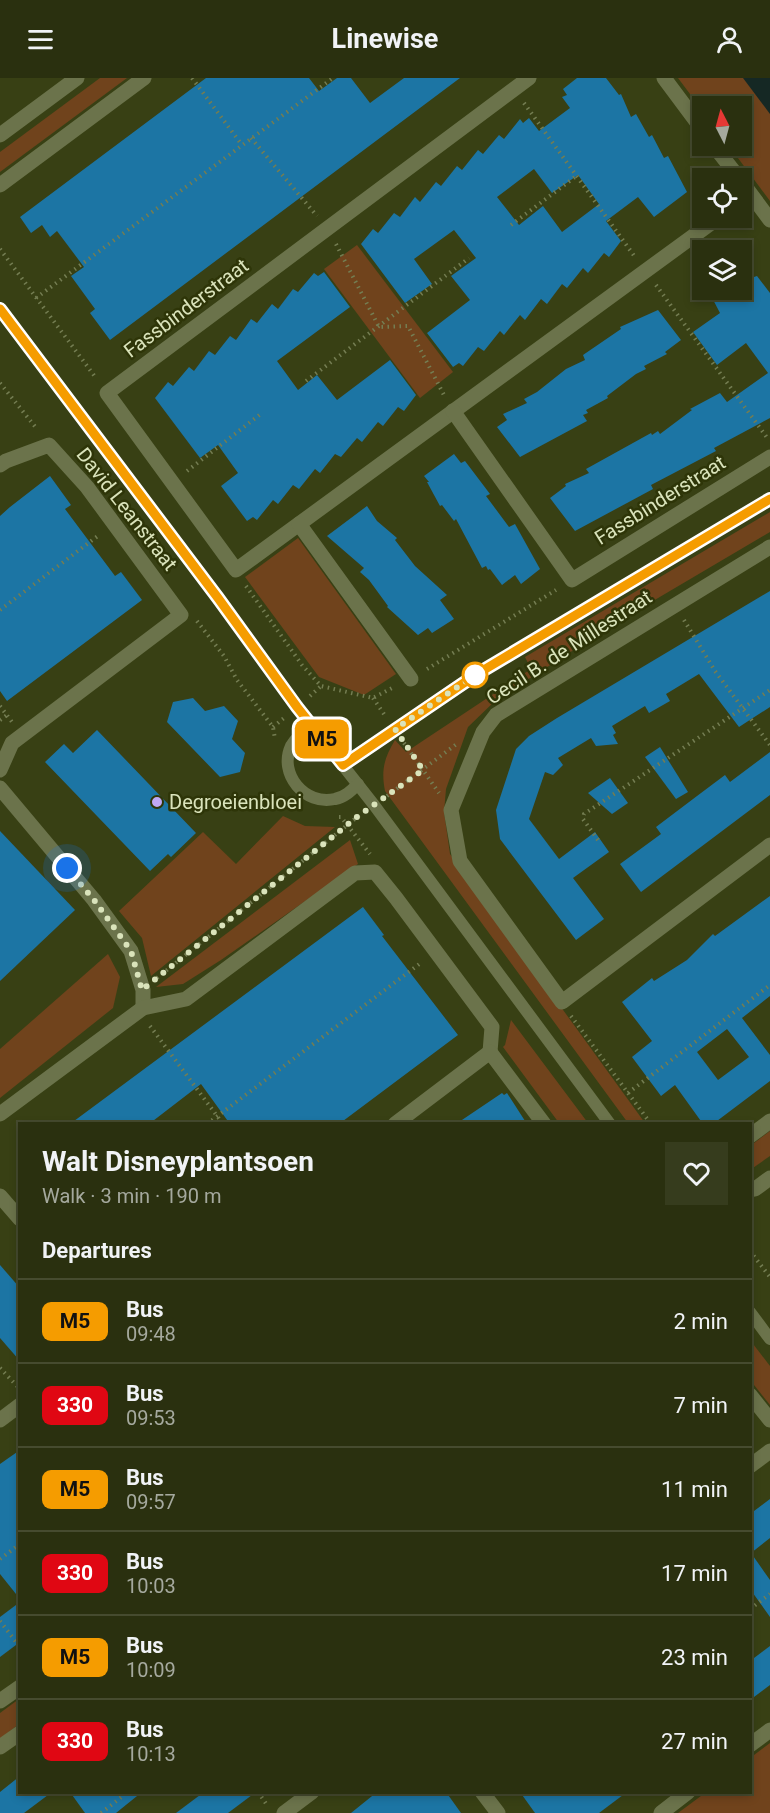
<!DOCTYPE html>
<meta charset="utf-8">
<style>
body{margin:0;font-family:Roboto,sans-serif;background:#363c1d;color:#f1f3f6;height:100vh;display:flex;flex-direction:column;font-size:22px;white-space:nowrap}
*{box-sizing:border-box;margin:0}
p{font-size:20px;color:#a5a99e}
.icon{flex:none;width:33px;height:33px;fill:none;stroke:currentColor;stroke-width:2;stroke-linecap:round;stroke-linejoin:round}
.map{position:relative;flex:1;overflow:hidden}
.drawer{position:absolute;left:18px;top:1044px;width:734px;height:672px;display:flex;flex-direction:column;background:#2a300f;border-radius:0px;box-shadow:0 3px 9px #0003,0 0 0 2px #464b2f}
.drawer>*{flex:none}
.badge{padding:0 12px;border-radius:9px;font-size:21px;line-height:39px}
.needle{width:39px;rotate:354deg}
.fabs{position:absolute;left:692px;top:18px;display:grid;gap:12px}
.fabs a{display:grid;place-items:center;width:60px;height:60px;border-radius:0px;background:#2a300f;box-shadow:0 3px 9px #0003,0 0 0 2px #464b2f;font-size:30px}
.you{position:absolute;width:30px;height:30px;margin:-15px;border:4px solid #fff;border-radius:50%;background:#1a73e8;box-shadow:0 0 0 9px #1a73e833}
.map>.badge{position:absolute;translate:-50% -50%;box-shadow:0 0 0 3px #fff}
h2{padding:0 24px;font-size:22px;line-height:54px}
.round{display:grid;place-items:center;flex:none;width:63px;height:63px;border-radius:0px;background:#363c1d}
.overview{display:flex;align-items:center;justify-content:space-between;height:102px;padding:0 24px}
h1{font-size:28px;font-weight:700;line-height:45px}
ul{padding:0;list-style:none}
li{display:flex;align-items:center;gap:18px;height:84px;padding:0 24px;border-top:2px solid #464b2f}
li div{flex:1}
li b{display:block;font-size:22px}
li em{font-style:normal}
li .badge{min-width:66px;font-weight:700;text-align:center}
header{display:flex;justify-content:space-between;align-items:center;height:78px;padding:0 24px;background:#2a300f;font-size:27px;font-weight:700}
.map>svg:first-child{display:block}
.green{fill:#70431c}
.water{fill:#152824}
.building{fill:#1c75a4;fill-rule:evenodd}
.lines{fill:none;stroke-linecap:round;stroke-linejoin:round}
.path{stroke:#747d52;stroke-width:4;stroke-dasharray:1.5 4.5;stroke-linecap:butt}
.service{stroke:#6b734b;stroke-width:12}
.minor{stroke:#6b734b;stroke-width:15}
.line-casing{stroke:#fff;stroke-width:14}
.line{stroke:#f59c00;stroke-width:9}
.walk{stroke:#dae3bb;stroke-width:6;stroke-dasharray:0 10.8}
.stop-dot{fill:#fff;stroke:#f59c00;stroke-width:3}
.poi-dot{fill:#bfa8f4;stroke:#2e3508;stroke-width:2}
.labels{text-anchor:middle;stroke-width:5;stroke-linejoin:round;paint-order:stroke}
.street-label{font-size:20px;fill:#dae3bb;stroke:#2e3508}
.poi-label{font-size:20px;fill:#dae3bb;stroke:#2e3508;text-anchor:start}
</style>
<header><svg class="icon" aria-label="menu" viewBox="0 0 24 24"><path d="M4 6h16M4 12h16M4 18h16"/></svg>Linewise<svg class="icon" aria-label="person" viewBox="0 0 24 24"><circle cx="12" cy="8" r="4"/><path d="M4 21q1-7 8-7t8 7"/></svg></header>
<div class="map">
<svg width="770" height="1735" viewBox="0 0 770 1735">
<rect width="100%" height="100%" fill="#384014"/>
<g class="green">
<polygon points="100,0 127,0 0,94 0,74"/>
<polygon points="678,0 770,0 770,123 729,68 741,68 741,28 702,28 702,32"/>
<polygon points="357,167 453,294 420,320 324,191"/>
<path d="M770,434V454L614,546L496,622L468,649L446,711L444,734L450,776L645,1045H628L385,713C381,692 384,680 395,662L406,674L531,591L525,579Z"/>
<polygon points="298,460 396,596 364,617 319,599 245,499"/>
<polygon points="283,738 305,748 335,749 151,898 142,860 119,833 203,754 236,786"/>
<polygon points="350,762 358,786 221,882 183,906 156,909"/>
<polygon points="108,876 120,899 113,930 0,1020 0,971"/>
<polygon points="511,942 588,1045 559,1045 503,969 505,967"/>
<polygon points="770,1053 770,1078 750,1092 750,1068"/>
<polygon points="750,1262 770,1288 770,1327 750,1302"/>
<polygon points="19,1621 19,1646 0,1661 0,1635"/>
<polygon points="770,1665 770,1735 678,1735 705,1715 750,1714 750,1680"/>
</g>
<polygon class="water" points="743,0 770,0 770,36"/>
<g class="building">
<polygon points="206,0 309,0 319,13 337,0 351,0 370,25 404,0 460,0 110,262 90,235 95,231 71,198 84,189 57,153 50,159 42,147 31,155 20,139"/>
<path d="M577,0H606L619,17L621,16L631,39L636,36L649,59L652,57L664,80L668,78L687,114L654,139L638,119L606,143L621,163L609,179L604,175L588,195L583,190L567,210L562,206L547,226L541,221L525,242L520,237L504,257L500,253L484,273L478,269L463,288L459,285L453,289L427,255L470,222L451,198L476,180L454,152L414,181L432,206L405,225L361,166L373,151L378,155L394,135L400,139L415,119L420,124L436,104L441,108L457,88L462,92L478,72L483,76L499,57L504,61L520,41L523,45L529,40L539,53L570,30L562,19L567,17L563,11ZM534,91L552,115L578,97L599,126L562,154L543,128L519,147L497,119Z"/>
<polygon points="741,176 754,199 757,198 770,215 770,340 714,370 716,373 651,407 653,411 575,453 550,420 566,408 565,406 589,395 586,391 651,355 652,357 658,353 660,356 692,332 690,331 720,315 727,324 768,295 746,265 717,287 693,254 720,235 708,212 741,212"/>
<polygon points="324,194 350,229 277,283 298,312 317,297 337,322 390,282 416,317 404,333 398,329 383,348 378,344 362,364 357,360 341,379 335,376 320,395 315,391 299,411 293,407 278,426 273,422 257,442 253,439 247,443 221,408 238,395 218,367 200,380 155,320 168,304 173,308 189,289 194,293 209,273 215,277 230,258 236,262 251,241 257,245 272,226 278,231 293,211 298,214 314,195 318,198"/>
<polygon points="658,232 681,262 665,274 667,276 644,288 646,291 636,296 607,318 608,320 586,332 588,335 583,337 587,343 520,379 497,349 507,342 503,336 527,325 524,321 537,314 566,291 585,282 583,277 621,251 620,249"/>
<polygon points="454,376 461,385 465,383 490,416 486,418 509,449 515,446 540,491 521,506 515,497 502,507 490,491 488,492 486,488 482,490 456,441 454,443 442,427 440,428 427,404 429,404 424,398"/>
<polygon points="50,398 71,427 65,431 115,498 121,494 142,522 7,623 0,613 0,438 10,429"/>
<polygon points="367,428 377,443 397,460 395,462 415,488 447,517 440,522 454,541 432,555 428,550 418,557 387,529 388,528 369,502 360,494 364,490 327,458"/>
<polygon points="770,513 770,629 739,649 699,596 666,616 670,623 649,635 645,628 612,648 616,655 613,657 618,666 596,668 591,660 558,680 563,687 553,697 545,694 529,741 559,781 595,754 609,774 573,800 604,841 576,862 500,761 496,732 516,671 529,658 557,640"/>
<polygon points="193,620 205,633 224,628 238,643 232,661 245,675 240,694 220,699 167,644 173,624"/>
<polygon points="97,652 196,755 171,779 168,776 150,793 45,684 64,666 73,675"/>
<polygon points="660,669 688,714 676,721 645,679"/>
<polygon points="770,674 770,717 641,814 620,786 661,756 656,749 697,718 725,697 730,704"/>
<polygon points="610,700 628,725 612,736 588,715"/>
<polygon points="0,753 75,832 0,903"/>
<path d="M770,818V918L742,940L770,977V1003L713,1046H703L675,1007L661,1018L632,979L652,963L622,924L652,900L654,903L687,882L713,856L715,858ZM727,951L749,979L718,1002L697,974Z"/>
<polygon points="363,829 384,857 382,858 458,957 339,1046 230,1046 201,1006 149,1046 70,1046"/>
<polygon points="502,1015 504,1017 507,1015 527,1046 456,1046"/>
<polygon points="0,1187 20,1210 20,1283 0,1260"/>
<polygon points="20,1372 20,1521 0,1496 0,1386"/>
<polygon points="770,1421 770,1460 751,1475 770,1502 770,1539 750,1511 750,1436"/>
<polygon points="20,1524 20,1564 0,1579 0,1539"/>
<polygon points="770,1568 770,1607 750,1622 750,1583"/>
<polygon points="20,1698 20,1714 52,1714 24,1735 0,1735 0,1714"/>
<polygon points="70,1714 142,1714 116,1735 85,1735"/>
<polygon points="204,1714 256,1714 228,1735 176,1735"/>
<polygon points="377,1714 446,1714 461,1735 351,1735"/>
<polygon points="520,1714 627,1714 599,1735 535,1735"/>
</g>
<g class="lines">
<g class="path">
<polyline points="192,0 242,67"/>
<polyline points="524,25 635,179"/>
<polyline points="251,60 317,138"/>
<polyline points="511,147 575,99"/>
<polyline points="336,166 379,249 408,248 445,319"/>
<polyline points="0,171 96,300"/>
<polyline points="656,207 768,361"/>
<polyline points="36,220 333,0"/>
<polyline points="306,303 469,180"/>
<polyline points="0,305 37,351"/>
<polyline points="187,393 262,335"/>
<polyline points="246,508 302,587 321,608 373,620 394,609"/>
<polyline points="0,532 99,457"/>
<polyline points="684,542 715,593 770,667"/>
<polyline points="197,543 224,578 237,602 273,649 275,661"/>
<polyline points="427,591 556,512"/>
<polyline points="310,618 321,608"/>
<polyline points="373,620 386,639"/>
<polyline points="0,628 12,644"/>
<polyline points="0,642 7,637"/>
<polyline points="273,649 284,640"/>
<polyline points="404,665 439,715"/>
<polyline points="387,718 458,665"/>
<polyline points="339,739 341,739 370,776"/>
<polyline points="598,762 583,741 584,736 770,612"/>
<polyline points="157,900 361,736"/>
<polyline points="571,938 651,1046"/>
<polyline points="150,948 223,1046"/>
<polyline points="628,1015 770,907"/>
<polyline points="207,1046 422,884"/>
<polyline points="750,1173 770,1199"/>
<polyline points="0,1290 18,1309"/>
<polyline points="0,1481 20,1466"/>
<polyline points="750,1531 770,1516"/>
<polyline points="0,1543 20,1569"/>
<polyline points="258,1714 267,1727"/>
<polyline points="101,1735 128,1714"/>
</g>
<g class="service">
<polyline points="0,231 218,520 297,629 374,727 610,1046"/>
<path d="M312,648C304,653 296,659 291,668C278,696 305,728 335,721C345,719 351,713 358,706"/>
<polyline points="343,687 477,596 770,421"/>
<polyline points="750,1234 770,1261"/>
</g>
<g class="minor">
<polyline points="529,0 107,315 236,492 718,140"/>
<polyline points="664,0 702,51"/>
<polyline points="0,57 77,0"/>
<polyline points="714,68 739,100"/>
<polyline points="741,103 770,142"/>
<polyline points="0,107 144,0"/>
<polyline points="453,333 572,502 770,379"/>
<polyline points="0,387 6,383 49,367 87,409 181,537 12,665 0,692"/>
<polyline points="299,446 411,601"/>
<polyline points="770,469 496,637 483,654 451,732 460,783 562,924 770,767"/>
<polyline points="0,710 94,822 131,873 143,912 143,930"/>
<polyline points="0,1036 143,930 186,921 355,795 375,794 396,820 492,949 490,974"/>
<polyline points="395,1046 490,974 544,1046"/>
<polyline points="750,1058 770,1043"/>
<polyline points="750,1112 755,1111 770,1100"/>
<polyline points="0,1118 20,1141"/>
<polyline points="750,1317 770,1342"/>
<polyline points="0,1342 20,1327"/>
<polyline points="750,1388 770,1373"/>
<polyline points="0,1623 20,1609"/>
<polyline points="750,1667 770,1652"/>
<polyline points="0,1669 20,1655"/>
<polyline points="482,1714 498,1735"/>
<polyline points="284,1735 312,1714"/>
<polyline points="661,1735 688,1714"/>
</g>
</g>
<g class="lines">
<g class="line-casing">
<polyline id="line" points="0,231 218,520 297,629 343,687 477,596 770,421"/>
</g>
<use href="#line" class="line"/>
<polyline class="walk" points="67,790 94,822 131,873 142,912 357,739 423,692 395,651 477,596 475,597"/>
</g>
<circle class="stop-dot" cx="475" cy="597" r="12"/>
<circle class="poi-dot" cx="157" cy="724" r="6"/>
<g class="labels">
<g class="street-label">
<text transform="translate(186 230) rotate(-37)" y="7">Fassbinderstraat</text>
<text transform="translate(660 422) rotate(-32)" y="7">Fassbinderstraat</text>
<text transform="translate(127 431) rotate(52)" y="7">David Leanstraat</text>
<text transform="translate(569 569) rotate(-33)" y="7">Cecil B. de Millestraat</text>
</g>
<g class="poi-label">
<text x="169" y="731">Degroeienbloei</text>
</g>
</g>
</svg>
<div class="fabs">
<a><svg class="needle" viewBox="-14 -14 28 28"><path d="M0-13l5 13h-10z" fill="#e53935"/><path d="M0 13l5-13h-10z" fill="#a5a99e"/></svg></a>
<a><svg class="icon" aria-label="locate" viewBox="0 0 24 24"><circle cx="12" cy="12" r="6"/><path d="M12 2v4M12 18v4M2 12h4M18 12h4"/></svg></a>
<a><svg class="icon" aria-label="layers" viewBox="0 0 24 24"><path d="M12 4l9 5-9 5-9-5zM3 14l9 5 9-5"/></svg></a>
</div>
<div class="you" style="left:67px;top:790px"></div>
<b class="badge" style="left:322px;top:661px;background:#f59c00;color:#111">M5</b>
<section class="drawer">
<div class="overview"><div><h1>Walt Disneyplantsoen</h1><p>Walk · 3 min · 190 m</p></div><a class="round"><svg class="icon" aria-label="heart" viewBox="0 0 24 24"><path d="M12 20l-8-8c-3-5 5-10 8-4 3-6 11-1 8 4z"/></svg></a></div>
<h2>Departures</h2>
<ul>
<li><span class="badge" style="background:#f59c00;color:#111">M5</span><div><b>Bus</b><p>09:48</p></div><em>2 min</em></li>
<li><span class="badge" style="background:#e00713;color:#fff">330</span><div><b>Bus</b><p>09:53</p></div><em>7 min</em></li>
<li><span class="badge" style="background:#f59c00;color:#111">M5</span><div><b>Bus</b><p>09:57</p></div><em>11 min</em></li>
<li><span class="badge" style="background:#e00713;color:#fff">330</span><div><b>Bus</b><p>10:03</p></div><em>17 min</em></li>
<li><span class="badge" style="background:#f59c00;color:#111">M5</span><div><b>Bus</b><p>10:09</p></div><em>23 min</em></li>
<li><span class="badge" style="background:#e00713;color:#fff">330</span><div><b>Bus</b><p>10:13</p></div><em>27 min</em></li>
</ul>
</section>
</div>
